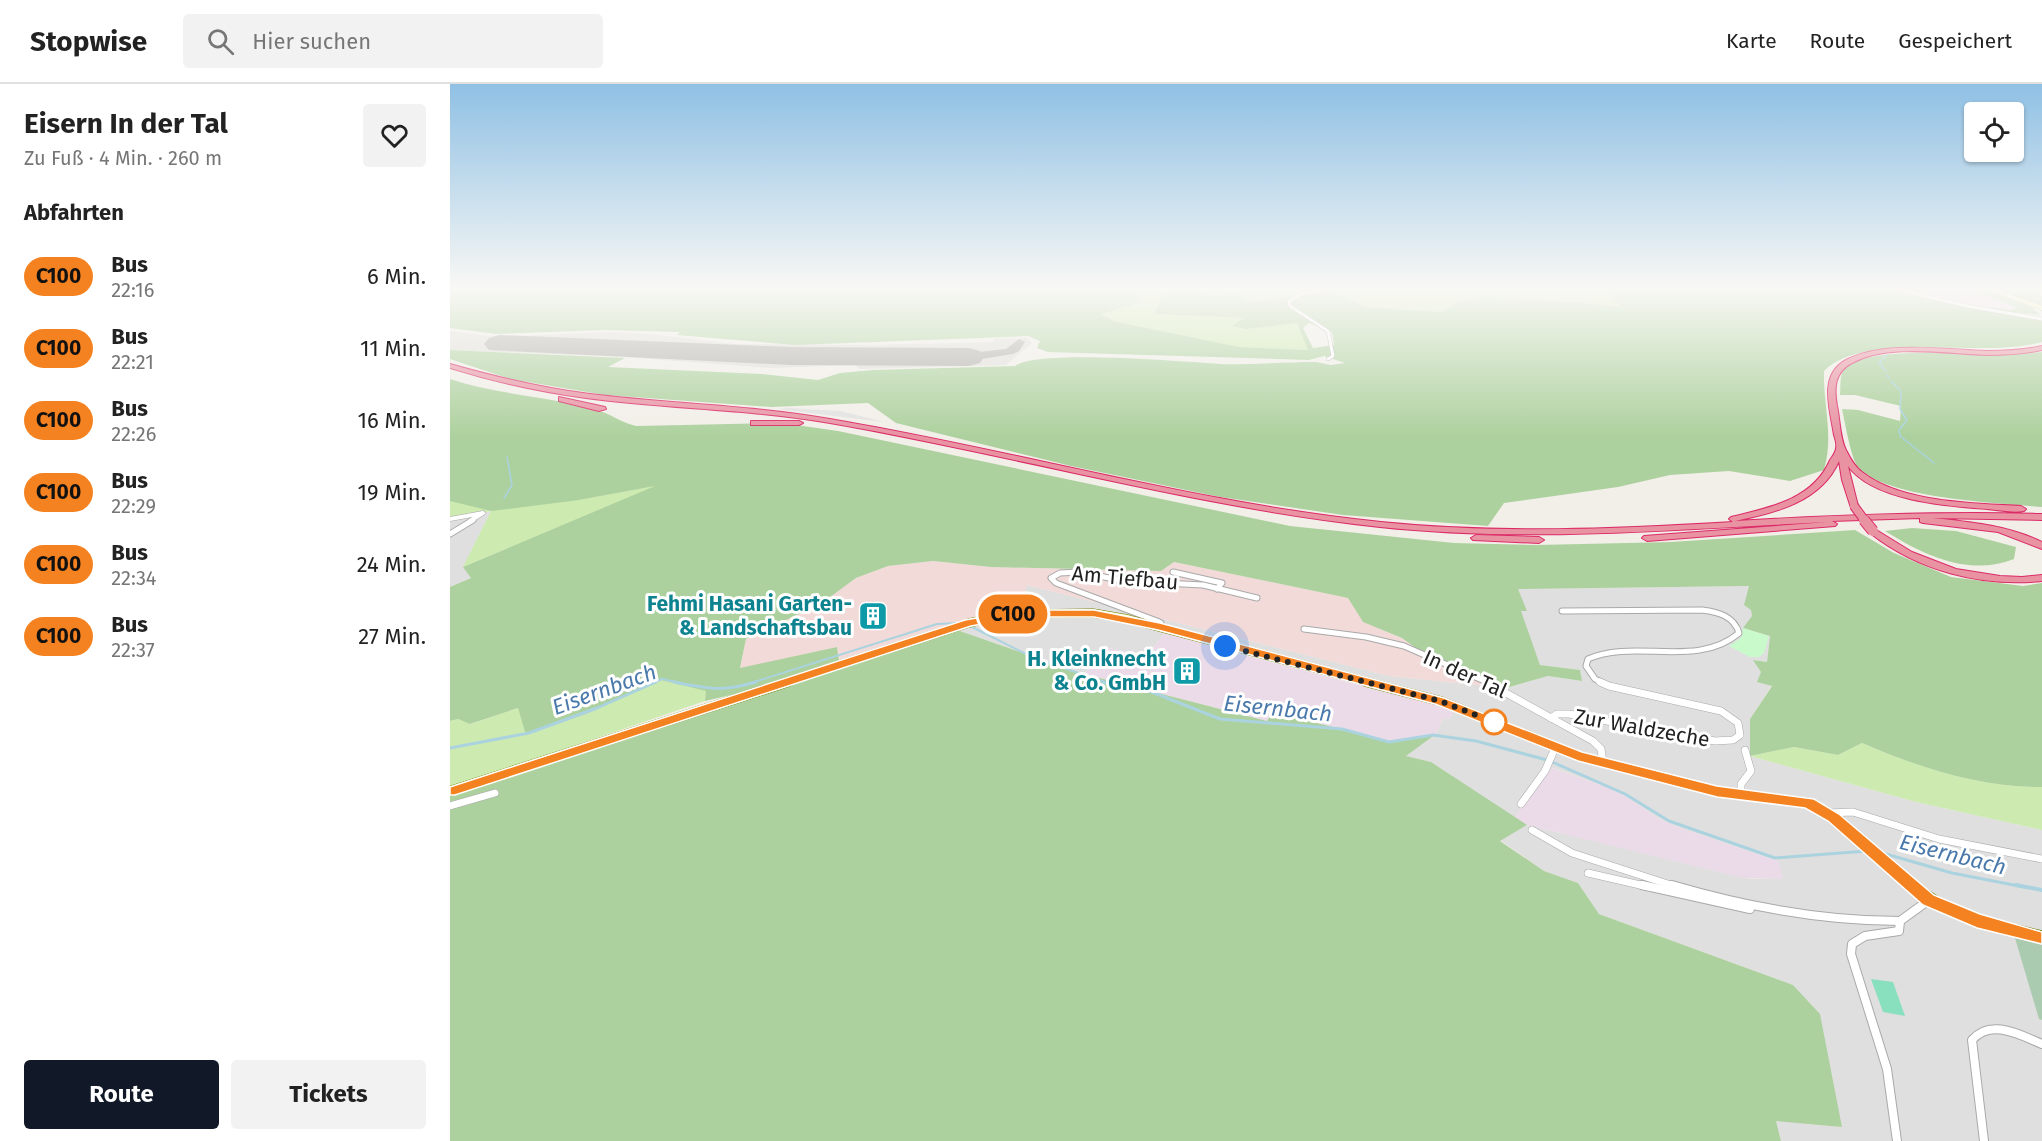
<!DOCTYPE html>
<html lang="de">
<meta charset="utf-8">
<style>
body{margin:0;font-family:"Fira Sans",sans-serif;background:#f2f2f2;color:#222;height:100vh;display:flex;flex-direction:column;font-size:22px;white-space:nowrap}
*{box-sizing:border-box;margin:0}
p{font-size:20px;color:#767676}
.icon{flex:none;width:33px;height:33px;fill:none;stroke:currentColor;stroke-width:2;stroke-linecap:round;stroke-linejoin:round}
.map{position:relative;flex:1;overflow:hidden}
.side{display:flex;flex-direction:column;background:#fff;width:450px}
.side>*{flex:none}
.badge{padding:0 12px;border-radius:20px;font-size:21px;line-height:39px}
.fabs{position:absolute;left:1514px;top:18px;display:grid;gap:12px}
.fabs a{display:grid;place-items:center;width:60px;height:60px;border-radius:6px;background:#fff;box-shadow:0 2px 4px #0004;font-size:30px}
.you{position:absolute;width:30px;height:30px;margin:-15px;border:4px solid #fff;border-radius:50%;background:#1a73e8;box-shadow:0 0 0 9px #1a73e833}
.map>.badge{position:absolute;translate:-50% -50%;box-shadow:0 0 0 3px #fff}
h2{padding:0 24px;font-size:22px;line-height:54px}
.round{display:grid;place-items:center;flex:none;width:63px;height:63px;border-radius:6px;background:#f2f2f2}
.head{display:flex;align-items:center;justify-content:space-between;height:102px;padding:0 24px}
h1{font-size:28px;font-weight:700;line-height:45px}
.button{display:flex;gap:12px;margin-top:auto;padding:12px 24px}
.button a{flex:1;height:69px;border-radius:6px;background:#111827;color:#fff;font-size:24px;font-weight:700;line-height:69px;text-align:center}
.button a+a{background:#f2f2f2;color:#222}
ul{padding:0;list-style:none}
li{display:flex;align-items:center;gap:18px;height:72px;padding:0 24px}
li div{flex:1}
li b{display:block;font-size:22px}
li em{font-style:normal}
li .badge{min-width:66px;font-weight:700;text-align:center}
header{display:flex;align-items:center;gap:36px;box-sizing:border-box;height:84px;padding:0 30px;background:#fff;border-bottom:2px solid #e0e0e0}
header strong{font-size:28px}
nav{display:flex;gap:33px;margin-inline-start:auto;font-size:21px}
.search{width:420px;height:54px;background:#f2f2f2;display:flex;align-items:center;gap:15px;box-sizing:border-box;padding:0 21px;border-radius:6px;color:#767676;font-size:22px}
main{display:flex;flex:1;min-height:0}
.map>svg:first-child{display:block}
.residential{fill:#e0dfdf}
.commercial{fill:#f2dad9}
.industrial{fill:#ebdbe8}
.airport{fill:#e1dfda}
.grass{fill:#cdebb0}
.forest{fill:#add19e;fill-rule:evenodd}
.cemetery{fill:#aacbaf}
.park{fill:#c8facc}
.pitch{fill:#88e0be}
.parking{fill:#e2e2e2}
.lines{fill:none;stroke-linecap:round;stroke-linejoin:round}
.stream-far3{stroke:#aad3df;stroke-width:1.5}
.stream-far2{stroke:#aad3df;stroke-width:2}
.stream-far1{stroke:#aad3df;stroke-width:3}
.stream{stroke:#aad3df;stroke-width:4}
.taxiway{fill:#b1b0ac;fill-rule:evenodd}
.runway{fill:#b1b0ac;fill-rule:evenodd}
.street-far4-casing{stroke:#a9a9a9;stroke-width:4}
.street-far3-casing{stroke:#a9a9a9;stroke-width:5}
.street-far2-casing{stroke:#a9a9a9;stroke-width:7}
.street-far1-casing{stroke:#a9a9a9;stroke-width:8}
.street-casing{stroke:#a9a9a9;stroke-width:10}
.secondary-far3-casing{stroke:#707d05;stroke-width:5}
.secondary-far2-casing{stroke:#707d05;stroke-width:9}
.secondary-far1-casing{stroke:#707d05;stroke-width:10}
.secondary-casing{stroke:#707d05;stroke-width:13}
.highway-casing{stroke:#dc2a67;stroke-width:2}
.street-far4{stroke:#fff;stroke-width:3}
.street-far3{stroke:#fff;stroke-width:4}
.street-far2{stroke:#fff;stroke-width:5}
.street-far1{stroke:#fff;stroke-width:7}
.street{stroke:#fff;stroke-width:8}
.secondary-far3{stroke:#f7fabf;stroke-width:4.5}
.secondary-far2{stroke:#f7fabf;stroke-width:8}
.secondary-far1{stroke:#f7fabf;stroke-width:9}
.secondary{stroke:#f7fabf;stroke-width:11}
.highway{fill:#e892a2;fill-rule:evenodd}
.highway-bridge-far1-casing{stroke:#dc2a67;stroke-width:10;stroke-linecap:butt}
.highway-bridge-casing{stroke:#dc2a67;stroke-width:12;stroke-linecap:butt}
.highway-bridge-far1{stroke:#e892a2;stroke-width:8}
.highway-bridge{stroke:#e892a2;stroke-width:10}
.line{fill:#f58220;stroke:#fff;stroke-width:1.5}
.walk{stroke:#222;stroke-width:6;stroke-dasharray:0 10.8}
.stop-dot{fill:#fff;stroke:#f58220;stroke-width:3}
.labels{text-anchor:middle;stroke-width:6;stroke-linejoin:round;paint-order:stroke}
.street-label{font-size:21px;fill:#222;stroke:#fff}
.culture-label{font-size:21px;font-weight:bold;fill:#0d838f;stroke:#fff;text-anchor:end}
.water-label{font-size:22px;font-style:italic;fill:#4a7aab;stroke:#fff}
</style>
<header>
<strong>Stopwise</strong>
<div class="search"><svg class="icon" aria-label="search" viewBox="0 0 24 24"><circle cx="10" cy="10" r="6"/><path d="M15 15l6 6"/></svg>Hier suchen</div>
<nav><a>Karte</a><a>Route</a><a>Gespeichert</a></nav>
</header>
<main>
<section class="side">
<div class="head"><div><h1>Eisern In der Tal</h1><p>Zu Fuß · 4 Min. · 260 m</p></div><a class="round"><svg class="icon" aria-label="heart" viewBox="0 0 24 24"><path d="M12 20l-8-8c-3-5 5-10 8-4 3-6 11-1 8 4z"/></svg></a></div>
<h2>Abfahrten</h2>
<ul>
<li><span class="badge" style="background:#f58220;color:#111">C100</span><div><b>Bus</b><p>22:16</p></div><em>6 Min.</em></li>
<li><span class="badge" style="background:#f58220;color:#111">C100</span><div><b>Bus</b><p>22:21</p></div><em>11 Min.</em></li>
<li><span class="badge" style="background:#f58220;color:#111">C100</span><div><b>Bus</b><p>22:26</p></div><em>16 Min.</em></li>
<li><span class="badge" style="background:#f58220;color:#111">C100</span><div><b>Bus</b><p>22:29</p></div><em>19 Min.</em></li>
<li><span class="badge" style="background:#f58220;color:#111">C100</span><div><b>Bus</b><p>22:34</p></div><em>24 Min.</em></li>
<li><span class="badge" style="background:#f58220;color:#111">C100</span><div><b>Bus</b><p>22:37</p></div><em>27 Min.</em></li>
</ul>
<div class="button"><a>Route</a><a>Tickets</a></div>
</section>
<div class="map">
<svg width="1592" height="1057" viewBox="0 0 1592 1057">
<rect width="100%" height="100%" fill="#f2efe9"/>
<g class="residential">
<polygon points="41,427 14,483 21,494 0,503 0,435"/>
<polygon points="577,501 939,592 1056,604 1098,592 1131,597 1130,586 1090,581 1070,527 1076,527 1067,505 1300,502 1302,532 1320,552 1317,578 1304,576 1322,601 1300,635 1300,672 1466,718 1592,746 1592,1057 1331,1057 1325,1036 1392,1043 1343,901 1149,830 1128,799 1094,787 1050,756 1077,741 1302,795 1332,794 1328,777 1233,745 1206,733 1168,707 1103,684 1064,734 981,678 955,672 986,650 993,634 1004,626 715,548 697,572 659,564 634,590 507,546"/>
</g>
<polygon class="commercial" points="483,477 541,483 711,487 724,478 898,514 914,538 952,554 970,567 1056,604 939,592 577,501 570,528 390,577 387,563 290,585 296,555 372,519 406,494 438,482"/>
<g class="industrial">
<polygon points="1470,204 1514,204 1568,224 1559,226 1498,217"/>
<polygon points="715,548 763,563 1005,626 1000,635 993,634 986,650 939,657 823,628 817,637 634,590 659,564 697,572"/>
<polygon points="1102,684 1168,707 1206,733 1233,745 1328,777 1333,795 1294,794 1077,741 1064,734"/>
</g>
<polygon class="airport" points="0,247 48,253 157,248 202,250 284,260 422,261 543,258 544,255 577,254 582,259 556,281 409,285 406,281 322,284 174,273 0,266"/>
<g class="grass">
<polygon points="681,204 1154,204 1172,222 1035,212 1007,218 992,228 915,223 882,206 802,218 796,216 795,209 762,211 715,204 704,230 795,234 796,245 847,239 859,266 789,263 664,237 650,229 690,218"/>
<polygon points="209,401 13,483 41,427 0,435 0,417 129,416"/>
<polygon points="212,596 257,607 255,617 0,704 0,637 8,635 21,640 68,624 77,651 136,630"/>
<path d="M1412,659C1467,683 1531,704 1592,703V746L1466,718L1300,672L1344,663L1388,671Z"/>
</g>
<g class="forest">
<path d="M0,204H681L691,218L651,230L664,237L789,263L858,266L847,239L796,245L782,242L794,234L704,230L715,204L762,211L795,209L796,216L802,218L882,206L915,223L992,228L1007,218L1035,212L1171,222L1154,204H1465L1472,208L1467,209L1505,221L1592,237V258C1533,275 1414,246 1374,287C1373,321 1384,352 1374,386L1340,397L1279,387L1220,391L1168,403L1054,419L1038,442L893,431L770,413L621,382L446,339L418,319L321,323L155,311L60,295L0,275V266L175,274L158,283L312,290L368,296L390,289L423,286L565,282C588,265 734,278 770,280C802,281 834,278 866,278L881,281L895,279L874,272L859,276L598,268L587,264L590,257L578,252L345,261L227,251L230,248L154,246L46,250L0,244ZM859,239L882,248L884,261L863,264L853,244Z"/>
<path d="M1516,204C1543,204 1570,214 1591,231L1542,226L1540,223L1559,226L1568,224Z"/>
<polygon points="1542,204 1592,204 1592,207 1587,208 1592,212 1592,221"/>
<path d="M1592,268V423C1550,419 1436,415 1408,383C1401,375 1395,338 1392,325L1408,326L1450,337L1451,322L1405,311H1390C1391,302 1389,290 1395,284C1422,258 1549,274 1592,268Z"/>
<path d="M0,295C48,311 99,312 147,326C161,330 172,339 186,342L332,339L388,347L840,442L1004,459L1087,461L1221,458L1405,446L1444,469L1501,493L1573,502L1592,499V703C1531,704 1467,683 1412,659L1388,671L1344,663L1300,672V635L1322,602L1307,598L1311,588L1303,576L1317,578L1320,552L1293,544L1302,532L1301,526L1294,521L1299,502L1068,505L1077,527H1071L1090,581L1130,586L1132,597L1098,592L1056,604L970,567L952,554L913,538L898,514L724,478L711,487L541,483L483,477L438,482L406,494L372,519L296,555L290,584L387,563L389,576L285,610L255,617L256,607L211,596L136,630L76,651L68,624L20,640L8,635L0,637V503L21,494L13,483L205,402L129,416L41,427L0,417Z"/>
<path d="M1462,444L1506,447L1566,463L1564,475C1519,493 1473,471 1435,447Z"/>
<polygon points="507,546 634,590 817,637 823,628 939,657 986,650 956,672 981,678 1077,741 1050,757 1094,787 1128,799 1149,830 1343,901 1370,930 1392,1043 1326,1037 1331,1057 0,1057 0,712"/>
</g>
<polygon class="cemetery" points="1565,854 1592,861 1592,936 1589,935"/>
<polygon class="park" points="1293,544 1319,552 1314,569 1309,573 1300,573 1279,562 1291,554"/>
<polygon class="pitch" points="1421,895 1443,898 1455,932 1433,928"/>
<polygon class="parking" points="339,324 390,327 434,338 327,325"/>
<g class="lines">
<g class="stream-far3">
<polyline points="1436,271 1429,279 1436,287"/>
<polyline points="1437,291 1439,294"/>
<polyline points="1441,297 1451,307 1450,325 1457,336 1449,346 1450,352 1484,379"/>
<polyline points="54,414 62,401 57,373"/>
</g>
<g class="stream-far2">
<polyline points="518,541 584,574 658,599"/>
<polyline points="203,599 212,595 231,599"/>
<polyline points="301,599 487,540 510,539"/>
</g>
<g class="stream-far1">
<path d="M224,598C258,605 273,608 306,598"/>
<polyline points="653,598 666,602 689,603 770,635 892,645 939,658 983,651 1026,657 1097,676"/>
<polyline points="0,664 79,649 147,624 206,598"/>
<polyline points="1102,678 1175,710 1219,737 1325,774 1417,767"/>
<polyline points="1429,768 1502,789 1574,803"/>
</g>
<polyline class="stream" points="1566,801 1592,806"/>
<polygon class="taxiway" points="569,255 575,258 569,267 563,270 519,277 513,273 519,269 556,265"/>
<polygon class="runway" points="49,251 340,263 519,264 530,267 534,273 530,279 519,282 340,281 39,266 34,260 39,254"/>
<g class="street-far4-casing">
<g id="street-far4">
<polyline points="1442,204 1517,222 1592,235"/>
<polyline points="878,275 883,272 878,247 840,222 839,217 851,210 881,204"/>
</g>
</g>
<g class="street-far3-casing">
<polyline id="street-far3" points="0,435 33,429 20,437"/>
</g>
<g class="street-far2-casing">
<g id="street-far2">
<polyline points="0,450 23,436"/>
<polyline points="723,488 772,499 767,505"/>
<path d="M1112,527L1252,526C1268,528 1284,532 1289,549C1247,585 1185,554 1138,575L1136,582L1145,595L1153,599"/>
<polyline points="710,543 711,539 707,537 606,499 601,494 610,489 629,488 674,497 753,501 807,514"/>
<polyline points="854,545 916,553 954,562 1039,599"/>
</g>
</g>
<g class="street-far1-casing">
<g id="street-far1">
<polyline points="1036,598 1143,657 1151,665 1153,678"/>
<polyline points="1101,634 1107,630 1119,630 1265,657 1283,656 1290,651 1288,639 1271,627 1159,602 1150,598"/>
<polyline points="1291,711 1291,700 1301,687 1295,666"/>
<polyline points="1071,720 1095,687 1105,664"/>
<polyline points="0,722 45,709"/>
<polyline points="1378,729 1403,728 1489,755 1592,775"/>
<polyline points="1082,746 1122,769 1227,803"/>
<polyline points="1138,789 1199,803"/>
</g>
</g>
<g class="street-casing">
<g id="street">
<polyline points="1192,801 1300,825"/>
<path d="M1222,801C1297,823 1371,837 1450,837"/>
<polyline points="1447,1057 1437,985 1401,870 1402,860 1415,852 1449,847 1450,837 1479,816"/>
<path d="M1534,1057L1522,956C1541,934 1570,951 1592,960"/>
</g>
</g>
<g class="secondary-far3-casing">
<polyline id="secondary-far3" points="1537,204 1592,224"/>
</g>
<g class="secondary-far2-casing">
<polyline id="secondary-far2" points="333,599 519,539 560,530 643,529 678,535 922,599"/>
</g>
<g class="secondary-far1-casing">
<g id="secondary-far1">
<polyline points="916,598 990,617 1129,672 1267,708 1359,719 1384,734 1463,803"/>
<polyline points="0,707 338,598"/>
</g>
</g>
<g class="secondary-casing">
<path id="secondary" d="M1462,801C1498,833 1546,842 1592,853"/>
</g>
<g class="highway-casing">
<g id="highway">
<path d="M1592,262V266C1574,270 1556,271 1538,271C1496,270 1440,259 1402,279C1384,288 1384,305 1387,322C1390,335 1390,355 1396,366C1400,374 1405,383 1412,388C1452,419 1523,419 1571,422L1576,425L1574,427C1562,429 1549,426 1537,425C1497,422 1423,417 1398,382L1408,422L1404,425L1401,424L1392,396L1389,377C1371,418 1325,429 1285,437C1388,431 1489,427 1592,430V436L1482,434C1520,438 1557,441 1592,458V465L1548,448L1473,439L1470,438V434L1382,437L1387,440L1385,442L1197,457L1192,454L1194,452L1378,438C1228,445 1080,459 930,443C745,423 564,371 380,339C300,325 217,325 136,314C90,308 45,298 0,284V280C46,293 92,304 140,310C220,320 301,321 380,335C564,366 745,419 931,438C1049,450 1166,445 1283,438L1279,435L1281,433C1318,424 1363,416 1380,376C1382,373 1386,368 1386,364C1387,361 1385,354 1384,351C1380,325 1368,291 1396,276C1434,256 1496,266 1537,267C1556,267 1574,266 1592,262Z"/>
<polygon points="109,313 155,323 156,325 149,327 109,317"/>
<polygon points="301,337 349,337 353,339 349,341 301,341"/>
<path d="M1423,444L1462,468L1506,485L1550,492L1572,493L1592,491V497C1531,503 1468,487 1420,449L1418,447L1420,445Z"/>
<polygon points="1026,451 1089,453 1094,456 1089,459 1023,456 1021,454"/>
</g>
</g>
<use href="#street-far4" class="street-far4"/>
<use href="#street-far3" class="street-far3"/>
<use href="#street-far2" class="street-far2"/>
<use href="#street-far1" class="street-far1"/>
<use href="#street" class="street"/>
<use href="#secondary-far3" class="secondary-far3"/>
<use href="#secondary-far2" class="secondary-far2"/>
<use href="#secondary-far1" class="secondary-far1"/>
<use href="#secondary" class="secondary"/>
<use href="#highway" class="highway"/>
<g class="highway-bridge-far1-casing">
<polyline id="highway-bridge-far1" points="1404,422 1415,437"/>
</g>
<g class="highway-bridge-casing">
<polyline id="highway-bridge" points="1414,436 1423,447"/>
</g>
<use href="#highway-bridge-far1" class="highway-bridge-far1"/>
<use href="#highway-bridge" class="highway-bridge"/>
</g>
<linearGradient id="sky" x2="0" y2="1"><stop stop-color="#8fc0e4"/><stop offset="0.58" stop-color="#f9f8f5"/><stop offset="1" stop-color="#f9f8f5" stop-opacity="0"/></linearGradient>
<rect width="1592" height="352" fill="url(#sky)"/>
<polygon class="line" points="573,526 644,526 710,539 994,614 1132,668 1267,702 1364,715 1389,730 1484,811 1530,830 1592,848 1592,860 1527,844 1473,821 1378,737 1355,724 1267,713 1128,677 985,620 708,546 644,533 573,533 521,542 5,711 0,711 0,703 515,536"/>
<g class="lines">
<polyline class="walk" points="775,562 990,617 1049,640 1044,638"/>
</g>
<defs>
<g id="building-square" transform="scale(1.5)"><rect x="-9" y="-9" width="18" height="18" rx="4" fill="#0f9aa8" stroke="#fff"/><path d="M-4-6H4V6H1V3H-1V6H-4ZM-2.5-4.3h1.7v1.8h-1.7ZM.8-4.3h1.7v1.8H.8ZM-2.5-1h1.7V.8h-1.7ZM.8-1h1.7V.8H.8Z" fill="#fff"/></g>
</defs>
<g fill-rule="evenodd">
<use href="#building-square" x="423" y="532"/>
<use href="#building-square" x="737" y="587"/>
</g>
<circle class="stop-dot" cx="1044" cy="638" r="12"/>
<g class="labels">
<g class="street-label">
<text transform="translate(675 494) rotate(5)" y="7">Am Tiefbau</text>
<text transform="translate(1015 590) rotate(24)" y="7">In der Tal</text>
<text transform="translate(1192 644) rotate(10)" y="7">Zur Waldzeche</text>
</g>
<g class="culture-label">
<text x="402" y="527">Fehmi Hasani Garten-<tspan x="402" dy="24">&amp; Landschaftsbau</tspan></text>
<text x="716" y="582">H. Kleinknecht<tspan x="716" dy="24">&amp; Co. GmbH</tspan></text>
</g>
<g class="water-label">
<text transform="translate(154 605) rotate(-20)" y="8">Eisernbach</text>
<text transform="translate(828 624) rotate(6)" y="8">Eisernbach</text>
<text transform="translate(1503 770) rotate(14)" y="8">Eisernbach</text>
</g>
</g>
</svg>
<div class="fabs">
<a><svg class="icon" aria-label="locate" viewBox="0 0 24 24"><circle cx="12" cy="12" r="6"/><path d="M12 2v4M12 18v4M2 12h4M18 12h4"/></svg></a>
</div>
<div class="you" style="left:775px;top:562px"></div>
<b class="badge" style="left:563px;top:530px;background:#f58220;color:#111">C100</b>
</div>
</main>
